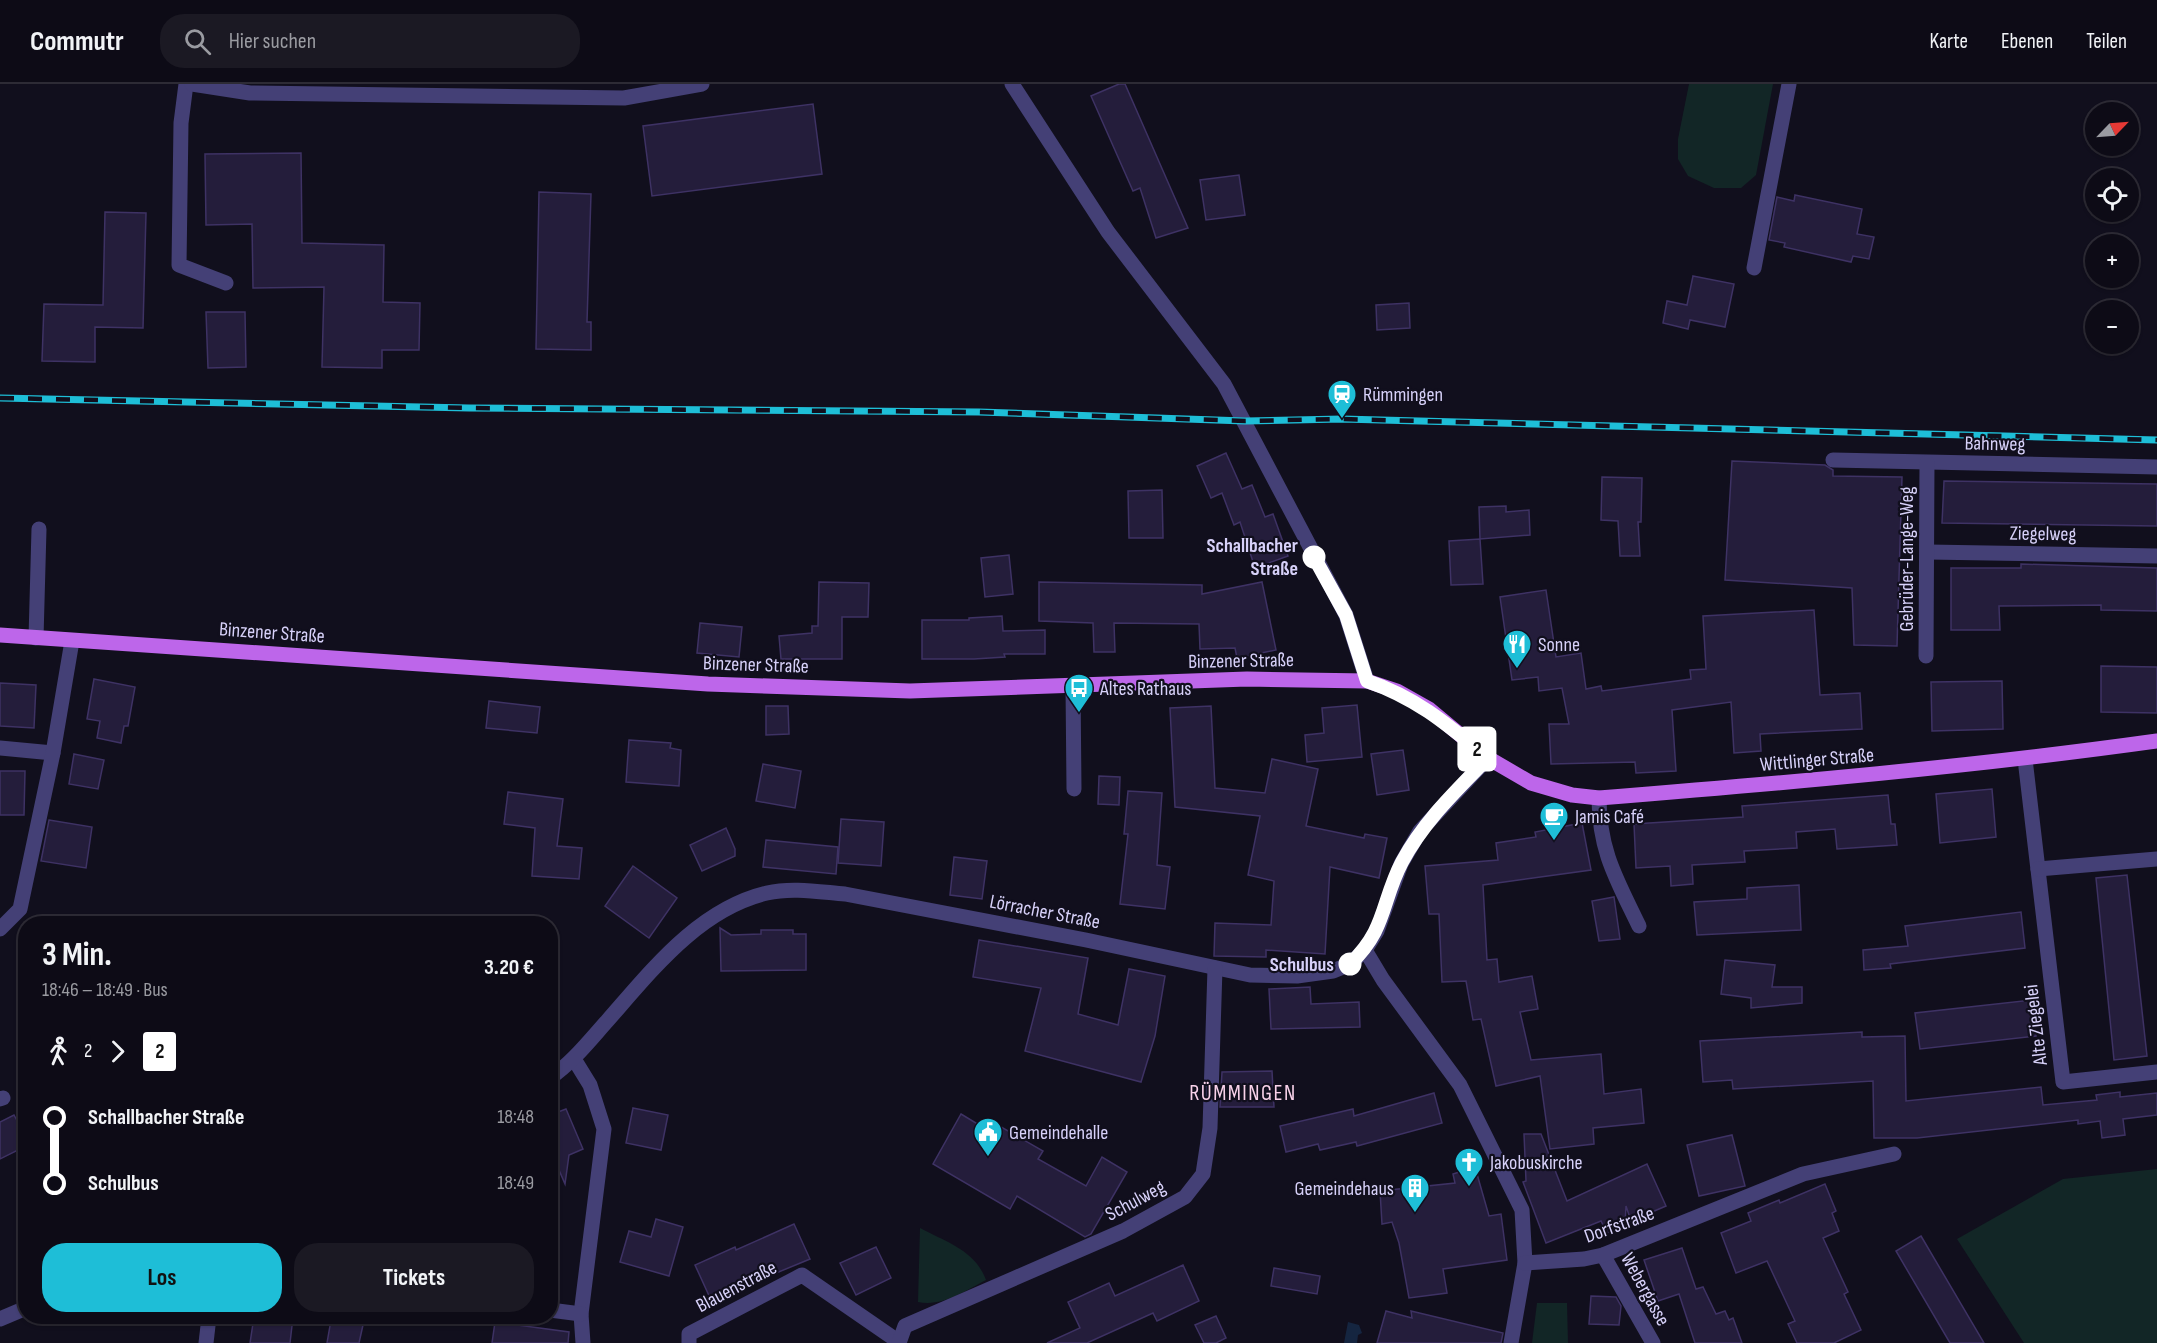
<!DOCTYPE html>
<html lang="de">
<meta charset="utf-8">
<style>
body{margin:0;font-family:"Sofia Sans Condensed",sans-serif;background:#1b1923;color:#f1f3f6;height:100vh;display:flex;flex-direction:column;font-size:22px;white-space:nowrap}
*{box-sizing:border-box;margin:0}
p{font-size:20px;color:#9a9ba1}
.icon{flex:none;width:33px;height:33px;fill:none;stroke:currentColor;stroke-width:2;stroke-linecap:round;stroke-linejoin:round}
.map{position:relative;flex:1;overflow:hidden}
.panel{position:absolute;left:18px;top:832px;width:540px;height:408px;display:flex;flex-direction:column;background:#0d0b16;border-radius:24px;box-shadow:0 2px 4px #0004,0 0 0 2px #2d2b35}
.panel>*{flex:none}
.badge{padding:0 12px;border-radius:4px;font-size:21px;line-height:39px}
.needle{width:39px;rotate:65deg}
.controls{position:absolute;left:2085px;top:18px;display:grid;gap:12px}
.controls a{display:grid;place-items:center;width:54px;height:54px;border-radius:50%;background:#0d0b16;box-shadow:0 2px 4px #0004,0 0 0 2px #2d2b35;font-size:30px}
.map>.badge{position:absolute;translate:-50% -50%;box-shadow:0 0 0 3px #fff}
.legs{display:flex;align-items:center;gap:9px;height:66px;padding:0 24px;font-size:20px}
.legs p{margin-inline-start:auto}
.headline{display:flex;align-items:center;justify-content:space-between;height:102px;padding:0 24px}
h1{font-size:33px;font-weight:700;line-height:45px}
.cta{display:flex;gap:12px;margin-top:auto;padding:12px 24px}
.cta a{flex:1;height:69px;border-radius:24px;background:#1ebed7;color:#111;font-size:24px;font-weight:700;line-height:69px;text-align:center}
.cta a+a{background:#1b1923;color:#f1f3f6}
ul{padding:0 24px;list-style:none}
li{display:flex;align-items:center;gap:21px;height:66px;font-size:22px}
li i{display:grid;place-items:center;width:9px;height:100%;margin:0 8px;background:currentColor}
li i::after{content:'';width:15px;height:15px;margin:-8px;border:4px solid;border-radius:50%;background:#0d0b16}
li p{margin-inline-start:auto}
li:first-child i{background:linear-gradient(#0000 50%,currentColor 0)}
li:last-child i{background:linear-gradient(currentColor 50%,#0000 0)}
header{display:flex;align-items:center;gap:36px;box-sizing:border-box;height:84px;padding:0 30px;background:#0d0b16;border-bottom:2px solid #2d2b35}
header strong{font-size:28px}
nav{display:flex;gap:33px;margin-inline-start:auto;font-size:21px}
.search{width:420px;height:54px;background:#1b1923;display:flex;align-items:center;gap:15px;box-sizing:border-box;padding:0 21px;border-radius:24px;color:#9a9ba1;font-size:22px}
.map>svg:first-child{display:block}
.green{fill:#122626}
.water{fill:#152540}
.building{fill:#241d3b;stroke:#3e3264;stroke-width:1.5}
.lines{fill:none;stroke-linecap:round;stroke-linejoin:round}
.minor{stroke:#444076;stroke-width:15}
.major{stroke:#bd66ea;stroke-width:15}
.rail-casing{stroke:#1ebed7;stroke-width:7}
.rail{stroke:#110f1d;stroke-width:4.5;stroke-dasharray:14;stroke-linecap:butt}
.line-1-casing{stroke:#fff;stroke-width:14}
.line-1{stroke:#fff;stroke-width:9}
.stop-1-dot{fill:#fff;stroke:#fff;stroke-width:3}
.labels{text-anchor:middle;stroke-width:4.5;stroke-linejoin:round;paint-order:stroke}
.poi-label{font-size:20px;fill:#d7d1f9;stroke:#110f1d;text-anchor:start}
.street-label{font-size:20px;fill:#d7d1f9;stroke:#110f1d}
.stop-label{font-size:20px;font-weight:bold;fill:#d7d1f9;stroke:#110f1d;text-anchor:end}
.quarter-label{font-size:22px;letter-spacing:1.5px;fill:#f9d2ea;stroke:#110f1d}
</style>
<header>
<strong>Commutr</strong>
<div class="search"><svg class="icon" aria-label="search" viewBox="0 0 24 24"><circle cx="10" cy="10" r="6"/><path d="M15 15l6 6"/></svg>Hier suchen</div>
<nav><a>Karte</a><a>Ebenen</a><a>Teilen</a></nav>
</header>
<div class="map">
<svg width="2157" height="1259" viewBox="0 0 2157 1259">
<rect width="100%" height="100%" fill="#110f1d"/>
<g class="green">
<polygon points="1689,0 1773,0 1756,91 1741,104 1714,104 1688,92 1678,75 1678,55"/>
<polygon points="2157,1085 2157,1259 2024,1259 1957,1155 2063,1095"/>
<path d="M920,1144C946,1158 975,1166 986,1196C965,1207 942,1223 918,1218Z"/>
<polygon points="1537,1219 1567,1219 1568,1259 1532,1259"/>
</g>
<polygon class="water" points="1348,1238 1359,1241 1362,1249 1358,1251 1357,1259 1344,1259"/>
<g class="building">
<polygon points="1119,0 1125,0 1188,144 1156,154 1140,104 1133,107 1091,12"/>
<polygon points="813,20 822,90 652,112 643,42"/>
<polygon points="301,69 302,159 384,161 383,218 420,219 419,266 382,266 382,284 322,283 324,203 253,204 252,140 206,141 205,70"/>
<polygon points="1239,91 1245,131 1206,136 1200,96"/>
<polygon points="539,108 591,110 587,238 591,238 591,266 536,265"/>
<polygon points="1795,111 1862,125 1857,150 1874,153 1869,175 1853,172 1851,178 1784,163 1785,159 1769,156 1777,113 1794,117"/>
<polygon points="105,128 146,129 143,244 95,243 95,278 42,277 44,220 103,221"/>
<polygon points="1693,192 1734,200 1725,243 1690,236 1688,245 1663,239 1667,217 1687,221"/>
<polygon points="1409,219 1410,244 1377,246 1376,221"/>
<polygon points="206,228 245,228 246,283 208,284"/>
<polygon points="1226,369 1242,405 1252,401 1265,433 1273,430 1288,472 1255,484 1240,438 1234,441 1222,409 1211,414 1197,382"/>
<polygon points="1732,377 1825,381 1833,386 1833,392 1902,393 1897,562 1854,561 1852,504 1725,496"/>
<polygon points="1602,393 1642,394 1641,438 1638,438 1640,472 1620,472 1618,437 1601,436"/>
<polygon points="1944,397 2157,400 2157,442 1942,439"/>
<polygon points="1162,406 1163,454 1129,454 1128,407"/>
<polygon points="1506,422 1506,428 1529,426 1530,451 1480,455 1479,423"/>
<polygon points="1480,455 1483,500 1451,501 1449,457"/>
<polygon points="1009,471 1013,510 985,513 981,474"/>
<polygon points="2021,480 2157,484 2157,527 2101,526 2101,521 1999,522 2000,546 1951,546 1951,484 2021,484"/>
<polygon points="819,498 869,499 868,533 842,533 842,575 781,575 779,552 812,549 812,542 818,542"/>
<polygon points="1039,498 1202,501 1202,510 1262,498 1276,566 1237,574 1235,564 1200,565 1199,540 1114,539 1115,568 1094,568 1093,539 1039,537"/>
<polygon points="1546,506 1556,573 1581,569 1586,605 1601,602 1602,607 1691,595 1690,586 1706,585 1703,532 1814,526 1820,611 1860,609 1862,645 1760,650 1761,667 1734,669 1731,618 1672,626 1676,687 1636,689 1635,678 1551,680 1549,640 1569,640 1562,604 1539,607 1538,593 1512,596 1500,513"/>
<polygon points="1002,532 1003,547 1045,546 1045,570 1004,570 1005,573 974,575 922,575 922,536 969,536 969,534"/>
<polygon points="700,539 742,543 739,573 697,569"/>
<polygon points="2101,582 2157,583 2157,629 2101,628"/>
<polygon points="94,595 135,603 128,642 124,642 121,659 97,654 100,637 87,635"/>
<polygon points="2002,597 2003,645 1932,647 1931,598"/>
<polygon points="0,599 36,601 34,644 0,642"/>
<polygon points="489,617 540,623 537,649 486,644"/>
<polygon points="1357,621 1362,673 1307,678 1305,651 1324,649 1322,624"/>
<polygon points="766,622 788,622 789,650 766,651"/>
<polygon points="1211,622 1215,704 1265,709 1272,675 1318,685 1306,742 1364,754 1365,750 1387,754 1379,794 1330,783 1325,870 1266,866 1266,873 1214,872 1215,839 1271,841 1274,797 1248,791 1260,732 1175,723 1170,624"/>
<polygon points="629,656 671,659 670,664 681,666 679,702 626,698"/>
<polygon points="1403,666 1409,706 1377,711 1371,670"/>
<polygon points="74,670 104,676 98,705 69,700"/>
<polygon points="763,680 801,687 795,724 756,717"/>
<polygon points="0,687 25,687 24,731 0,731"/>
<polygon points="1099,692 1120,693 1119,721 1098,720"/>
<polygon points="1992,705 1996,753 1940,759 1936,710"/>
<polygon points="1128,707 1162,709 1157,781 1170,783 1165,825 1120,820 1128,750 1124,750"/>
<polygon points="508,708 563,715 557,762 582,764 579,795 532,792 535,744 504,740"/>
<polygon points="1888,711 1891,740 1895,740 1897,761 1837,765 1835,745 1796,748 1797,764 1744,767 1745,778 1692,781 1693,800 1671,802 1670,782 1636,784 1634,740 1743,733 1742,722"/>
<polygon points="841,735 884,738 881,782 838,779"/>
<polygon points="49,736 92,743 86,784 41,777"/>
<polygon points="1582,739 1591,786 1483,801 1487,876 1497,875 1499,898 1532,892 1538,925 1520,928 1531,976 1601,970 1604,1010 1641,1005 1644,1039 1593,1044 1594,1060 1550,1065 1540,992 1496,1002 1481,935 1473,936 1466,897 1442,898 1439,830 1429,830 1425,782 1498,776 1496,759 1536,753 1535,748"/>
<polygon points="726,744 735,765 735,772 702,787 690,761"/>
<polygon points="766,756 838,763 836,790 763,783"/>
<polygon points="954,773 987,777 982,815 950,811"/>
<polygon points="633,782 677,814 649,854 605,822"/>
<polygon points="2127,791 2147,972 2114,976 2096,794"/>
<polygon points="1799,801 1801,846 1697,851 1694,818 1747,815 1747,804"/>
<polygon points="1614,813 1620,855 1599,857 1592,817"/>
<polygon points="2021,828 2025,864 1890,880 1891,884 1864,886 1863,866 1908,862 1905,842"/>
<polygon points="720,844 731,851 761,850 761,846 793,846 793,850 806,850 806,886 721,887"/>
<polygon points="979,856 1088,874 1078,930 1118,941 1129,885 1165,892 1155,952 1141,998 1025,967 1041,904 973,893"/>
<polygon points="1725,876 1775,881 1772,903 1802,903 1802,919 1751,924 1751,914 1721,910"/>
<polygon points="1310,903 1311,920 1359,918 1360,943 1271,945 1269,905"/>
<polygon points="2032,916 2036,952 1920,965 1915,929"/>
<polygon points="1862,948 1862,953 1905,952 1906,1017 2041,1003 2043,1021 2097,1016 2096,1011 2120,1008 2120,1013 2157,1009 2157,1031 2123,1035 2125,1051 2102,1054 2100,1037 2078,1040 2078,1036 1917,1054 1874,1054 1873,997 1733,1005 1732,996 1703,998 1700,957"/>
<polygon points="1272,987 1274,1023 1220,1023 1222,988"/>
<polygon points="1434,1009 1442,1039 1357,1062 1356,1058 1320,1066 1318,1060 1286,1068 1280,1042 1353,1025 1354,1032"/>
<polygon points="633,1024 668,1031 661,1066 626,1059"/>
<polygon points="566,1025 583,1065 569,1071 565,1100 550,1065 550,1031"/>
<polygon points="961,1030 984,1044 989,1036 1043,1067 1038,1075 1086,1102 1102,1073 1127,1088 1091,1150 1085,1153 1017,1112 1010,1125 933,1080"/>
<polygon points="14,1031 26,1053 26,1062 0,1075 0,1038"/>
<polygon points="1524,1050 1541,1050 1567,1117 1647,1080 1666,1122 1631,1137 1626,1122 1625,1140 1607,1149 1601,1137 1546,1159 1523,1098 1526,1097"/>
<polygon points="1732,1051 1745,1102 1699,1112 1687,1061"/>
<polygon points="1475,1083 1489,1132 1501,1130 1507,1176 1443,1185 1447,1209 1409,1214 1399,1159 1392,1138 1382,1140 1380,1107 1455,1099 1453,1090"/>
<polygon points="1825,1100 1836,1127 1832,1129 1839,1147 1823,1154 1848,1208 1844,1210 1861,1246 1834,1259 1797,1259 1788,1240 1795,1237 1767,1177 1736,1189 1721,1149 1751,1137 1748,1129 1779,1116 1780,1119"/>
<polygon points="656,1135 683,1143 669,1192 620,1178 629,1147 651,1153"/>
<polygon points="794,1140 810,1175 711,1216 695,1181 735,1163 736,1166"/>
<polygon points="1921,1152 1984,1259 1950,1259 1896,1167"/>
<polygon points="876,1163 891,1194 856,1211 840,1179"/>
<polygon points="1682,1164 1696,1205 1703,1203 1716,1230 1725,1227 1729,1236 1733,1234 1742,1259 1695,1259 1679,1210 1658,1217 1644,1176"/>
<polygon points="1183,1181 1199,1217 1157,1237 1153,1229 1087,1259 1047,1259 1080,1244 1068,1218 1109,1199 1115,1212"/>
<polygon points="1274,1184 1320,1192 1317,1210 1271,1202"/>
<polygon points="1591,1212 1616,1213 1621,1222 1619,1241 1589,1240"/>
<polygon points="1386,1227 1412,1234 1411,1227 1503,1249 1501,1259 1377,1259"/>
<polygon points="1216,1232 1226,1254 1216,1259 1204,1259 1195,1241"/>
<polygon points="254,1233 293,1233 290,1259 250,1259"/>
<polygon points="331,1236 363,1241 359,1259 327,1259"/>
<polygon points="495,1238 569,1248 568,1259 492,1259"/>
</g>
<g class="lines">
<g class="minor">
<polyline points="186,0 181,39 179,181 226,199"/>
<polyline points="192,0 250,9 624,14 702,0"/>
<polyline points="1012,0 1108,148 1224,300 1346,531 1367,597"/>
<polyline points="1754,184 1789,0"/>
<polyline points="1833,376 2157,383"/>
<polyline points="1928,468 2157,472"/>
<polyline points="36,554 39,445"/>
<polyline points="1926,572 1927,379"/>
<polyline points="1073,602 1074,705"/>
<polyline points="0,664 53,669"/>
<polyline points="2025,675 2063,998 2157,988"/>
<path d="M1599,714C1599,767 1617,796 1639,842"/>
<polyline points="2038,785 2157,775"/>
<polyline points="0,845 20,825 53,669 72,557"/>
<polyline points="1365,866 1383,896 1460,1001 1522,1126 1525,1179 1511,1259"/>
<polyline points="574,975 590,1001 604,1045 581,1230 583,1259"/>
<path d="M550,994C573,978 590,956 608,936C652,886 699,825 767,809C792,803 820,808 845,810L1086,856L1250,891L1297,892L1333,887L1350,880L1365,866L1377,847L1401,780L1420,747L1488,674"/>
<polyline points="0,1015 3,1014"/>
<polyline points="1603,1171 1653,1259"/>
<polyline points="1525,1179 1584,1175 1603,1171 1803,1090 1894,1070"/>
<polyline points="550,1226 581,1230"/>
<polyline points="0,1235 26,1224"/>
<polyline points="206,1259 209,1233"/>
<polyline points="689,1259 689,1250 802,1191 899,1258"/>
<polyline points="899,1259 905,1242 1123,1147 1185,1113 1203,1090 1210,1044 1215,884"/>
</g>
<path class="major" d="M0,551L708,600L910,607L1247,595L1367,597L1397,607L1429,625L1488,674L1531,699L1572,711L1599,714C1785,699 1971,683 2157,657"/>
<g class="rail-casing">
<polyline id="rail" points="0,314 469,324 979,328 1245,337 1342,335 2157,356"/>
</g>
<use href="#rail" class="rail"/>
</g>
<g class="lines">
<g class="line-1-casing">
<path id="line-1" d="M1314,473L1346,531L1367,597C1417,614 1448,641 1488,674C1456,707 1424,737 1402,778C1381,818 1387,845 1350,880"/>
</g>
<use href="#line-1" class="line-1"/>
</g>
<defs>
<g id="station-pin" transform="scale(1.5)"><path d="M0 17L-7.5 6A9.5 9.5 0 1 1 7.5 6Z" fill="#1ebed7" stroke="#110f1d"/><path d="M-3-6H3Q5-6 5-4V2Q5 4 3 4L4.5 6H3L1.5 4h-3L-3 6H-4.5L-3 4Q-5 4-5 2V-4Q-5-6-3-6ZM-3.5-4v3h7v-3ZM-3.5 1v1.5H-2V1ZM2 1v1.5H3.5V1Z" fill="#fff"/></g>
<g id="restaurant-pin" transform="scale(1.5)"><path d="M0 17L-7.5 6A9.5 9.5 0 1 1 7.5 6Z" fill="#1ebed7" stroke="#110f1d"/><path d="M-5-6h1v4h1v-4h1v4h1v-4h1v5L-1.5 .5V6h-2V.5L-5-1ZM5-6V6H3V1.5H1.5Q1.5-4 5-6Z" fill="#fff"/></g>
<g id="bus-pin" transform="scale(1.5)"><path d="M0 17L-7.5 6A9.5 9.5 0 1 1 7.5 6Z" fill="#1ebed7" stroke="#110f1d"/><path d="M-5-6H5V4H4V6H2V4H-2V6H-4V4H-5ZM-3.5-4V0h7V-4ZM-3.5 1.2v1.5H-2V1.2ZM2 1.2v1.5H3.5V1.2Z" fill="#fff"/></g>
<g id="cafe-pin" transform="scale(1.5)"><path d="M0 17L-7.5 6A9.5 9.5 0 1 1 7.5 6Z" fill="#1ebed7" stroke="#110f1d"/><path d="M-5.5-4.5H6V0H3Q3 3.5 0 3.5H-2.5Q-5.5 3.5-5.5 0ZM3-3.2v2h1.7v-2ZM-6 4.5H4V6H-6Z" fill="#fff"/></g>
<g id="civic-pin" transform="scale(1.5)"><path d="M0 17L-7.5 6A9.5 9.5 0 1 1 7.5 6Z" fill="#1ebed7" stroke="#110f1d"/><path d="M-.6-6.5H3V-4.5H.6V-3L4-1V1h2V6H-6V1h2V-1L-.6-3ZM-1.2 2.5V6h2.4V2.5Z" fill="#fff"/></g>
<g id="church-pin" transform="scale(1.5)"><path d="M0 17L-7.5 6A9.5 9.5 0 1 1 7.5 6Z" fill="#1ebed7" stroke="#110f1d"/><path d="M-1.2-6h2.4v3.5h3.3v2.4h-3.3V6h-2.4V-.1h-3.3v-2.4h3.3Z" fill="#fff"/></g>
<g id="building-pin" transform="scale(1.5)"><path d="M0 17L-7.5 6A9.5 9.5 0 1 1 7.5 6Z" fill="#1ebed7" stroke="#110f1d"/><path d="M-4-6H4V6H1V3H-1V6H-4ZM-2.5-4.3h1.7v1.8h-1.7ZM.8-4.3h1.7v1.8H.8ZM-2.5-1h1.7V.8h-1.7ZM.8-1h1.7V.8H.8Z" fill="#fff"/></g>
</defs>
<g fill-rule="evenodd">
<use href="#station-pin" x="1342" y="310"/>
<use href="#restaurant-pin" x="1517" y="560"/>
<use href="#bus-pin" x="1079" y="604"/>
<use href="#cafe-pin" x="1554" y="732"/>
<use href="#civic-pin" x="988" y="1048"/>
<use href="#church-pin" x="1469" y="1078"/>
<use href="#building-pin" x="1415" y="1104"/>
</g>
<g class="stop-1-dot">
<circle cx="1314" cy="473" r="10"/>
<circle cx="1350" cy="880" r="10"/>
</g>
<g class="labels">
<g class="poi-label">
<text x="1363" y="317">Rümmingen</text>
<text x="1538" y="567">Sonne</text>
<text x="1100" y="611">Altes Rathaus</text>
<text x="1575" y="739">Jamis Café</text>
<text x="1009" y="1055">Gemeindehalle</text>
<text x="1490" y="1085">Jakobuskirche</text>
<text x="1394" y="1111" text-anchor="end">Gemeindehaus</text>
</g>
<g class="street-label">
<text transform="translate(1995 359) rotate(1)" y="7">Bahnweg</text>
<text transform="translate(2043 449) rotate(1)" y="7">Ziegelweg</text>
<text transform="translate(1906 475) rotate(-90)" y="7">Gebrüder-Lange-Weg</text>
<text transform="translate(272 548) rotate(4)" y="7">Binzener Straße</text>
<text transform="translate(1241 576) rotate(-1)" y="7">Binzener Straße</text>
<text transform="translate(756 580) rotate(2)" y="7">Binzener Straße</text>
<text transform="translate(1817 675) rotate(-5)" y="7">Wittlinger Straße</text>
<text transform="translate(1045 827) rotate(11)" y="7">Lörracher Straße</text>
<text transform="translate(2035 941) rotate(-97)" y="7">Alte Ziegelei</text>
<text transform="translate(1135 1116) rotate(-28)" y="7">Schulweg</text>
<text transform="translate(1619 1140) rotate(-20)" y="7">Dorfstraße</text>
<text transform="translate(736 1202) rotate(-28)" y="7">Blauenstraße</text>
<text transform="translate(1646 1205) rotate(61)" y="7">Webergasse</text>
</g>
<g class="stop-label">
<text x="1298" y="468">Schallbacher<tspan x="1298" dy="23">Straße</tspan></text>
<text x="1334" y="887">Schulbus</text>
</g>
<g class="quarter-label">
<text x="1243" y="1016">RÜMMINGEN</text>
</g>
</g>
</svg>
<div class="controls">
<a><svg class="needle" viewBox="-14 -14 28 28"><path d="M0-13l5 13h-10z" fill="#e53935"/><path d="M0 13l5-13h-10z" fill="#9a9ba1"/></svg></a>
<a><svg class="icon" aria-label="locate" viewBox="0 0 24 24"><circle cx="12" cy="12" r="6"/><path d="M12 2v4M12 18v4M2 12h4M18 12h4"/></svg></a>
<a>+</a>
<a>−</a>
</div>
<b class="badge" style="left:1477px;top:665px;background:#fff;color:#111">2</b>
<section class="panel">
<div class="headline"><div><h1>3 Min.</h1><p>18:46 – 18:49 · Bus</p></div><b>3.20 €</b></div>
<div class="legs"><svg class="icon" aria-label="walk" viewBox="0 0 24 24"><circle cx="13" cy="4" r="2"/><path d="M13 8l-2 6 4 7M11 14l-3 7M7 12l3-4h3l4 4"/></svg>2<svg class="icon" aria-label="forward" viewBox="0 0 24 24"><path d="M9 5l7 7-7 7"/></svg><b class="badge" style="background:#fff;color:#111">2</b></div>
<ul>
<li><i style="color:#fff"></i><b>Schallbacher Straße</b><p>18:48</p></li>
<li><i style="color:#fff"></i><b>Schulbus</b><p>18:49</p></li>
</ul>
<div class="cta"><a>Los</a><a>Tickets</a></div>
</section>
</div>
